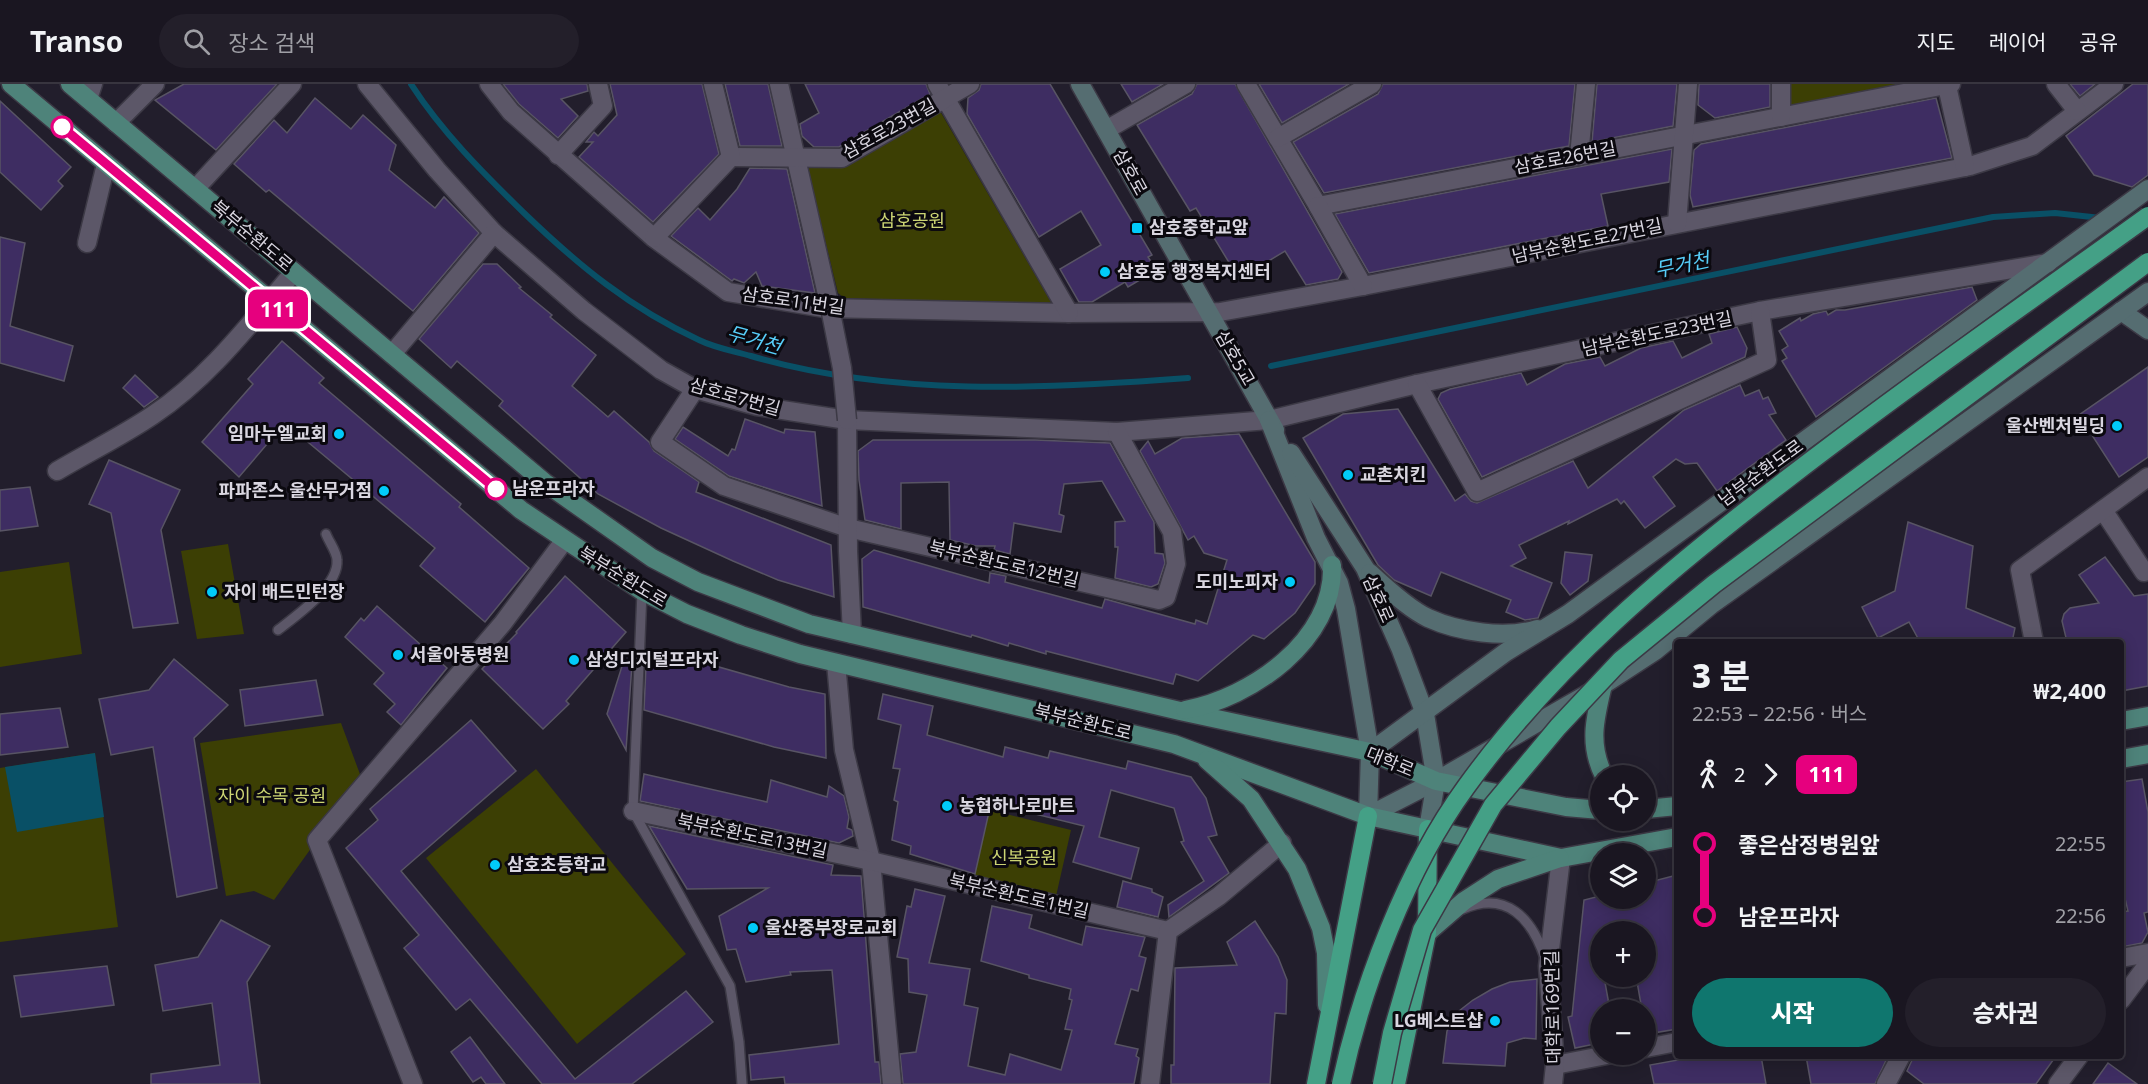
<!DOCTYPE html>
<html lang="ko">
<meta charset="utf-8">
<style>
body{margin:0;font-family:"Noto Sans","Noto Sans KR",sans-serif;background:#231f2a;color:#f1f3f6;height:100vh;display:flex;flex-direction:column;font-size:22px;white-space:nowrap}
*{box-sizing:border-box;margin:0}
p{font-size:20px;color:#9f9fa5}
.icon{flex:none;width:33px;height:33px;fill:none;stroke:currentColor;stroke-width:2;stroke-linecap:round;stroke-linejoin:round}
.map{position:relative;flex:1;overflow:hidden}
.sheet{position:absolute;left:1674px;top:555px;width:450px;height:420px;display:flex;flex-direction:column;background:#1a1621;border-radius:6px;box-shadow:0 3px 15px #0003,0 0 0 2px #38353f}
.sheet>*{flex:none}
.badge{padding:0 12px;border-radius:9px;font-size:21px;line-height:39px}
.tools{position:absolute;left:1590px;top:681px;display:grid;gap:12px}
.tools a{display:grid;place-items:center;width:66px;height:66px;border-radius:50%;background:#1a1621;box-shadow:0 3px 15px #0003,0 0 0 2px #38353f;font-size:30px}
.map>.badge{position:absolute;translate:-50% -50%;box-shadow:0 0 0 3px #fff}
.legs{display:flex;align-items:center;gap:9px;height:66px;padding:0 18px;font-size:20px}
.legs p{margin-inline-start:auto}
.headline{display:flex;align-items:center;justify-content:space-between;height:102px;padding:0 18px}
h1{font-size:33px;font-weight:800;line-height:45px}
.action{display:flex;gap:12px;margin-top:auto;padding:12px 18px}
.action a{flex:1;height:69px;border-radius:36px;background:#0f766e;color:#fff;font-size:24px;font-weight:800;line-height:69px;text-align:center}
.action a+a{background:#231f2a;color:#f1f3f6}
ul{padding:0 18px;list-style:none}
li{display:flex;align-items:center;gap:21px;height:72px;font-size:22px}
li i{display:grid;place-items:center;width:9px;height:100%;margin:0 8px;background:currentColor}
li i::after{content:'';width:15px;height:15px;margin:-8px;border:4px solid;border-radius:50%;background:#1a1621}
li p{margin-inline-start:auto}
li:first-child i{background:linear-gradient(#0000 50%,currentColor 0)}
li:last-child i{background:linear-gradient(currentColor 50%,#0000 0)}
header{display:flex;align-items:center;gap:36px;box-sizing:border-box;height:84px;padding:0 30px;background:#1a1621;border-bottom:2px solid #38353f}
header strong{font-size:28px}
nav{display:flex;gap:33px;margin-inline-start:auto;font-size:21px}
.search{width:420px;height:54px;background:#231f2a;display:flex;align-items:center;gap:15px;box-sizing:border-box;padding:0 21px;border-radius:33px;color:#9f9fa5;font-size:22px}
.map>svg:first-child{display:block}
.green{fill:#3c3f04}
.water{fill:#095066}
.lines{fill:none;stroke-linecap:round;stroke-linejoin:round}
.stream{stroke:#095066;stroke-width:6}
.building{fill:#3e2d62;stroke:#585464;stroke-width:1.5}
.service-casing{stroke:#3c3945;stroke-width:12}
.minor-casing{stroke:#3c3945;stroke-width:21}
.secondary-casing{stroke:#3c3945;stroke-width:21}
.primary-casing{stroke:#3c3945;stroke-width:21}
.motorway-casing{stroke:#3c3945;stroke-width:21}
.service{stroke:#5c5768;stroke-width:9}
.minor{stroke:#5c5768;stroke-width:18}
.secondary{stroke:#556d71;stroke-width:18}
.primary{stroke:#4e837a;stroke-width:18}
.motorway{stroke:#44a086;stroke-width:18}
.minor-bridge-casing{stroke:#3c3945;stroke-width:21;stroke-linecap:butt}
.motorway-bridge-casing{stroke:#3c3945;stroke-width:21;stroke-linecap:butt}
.minor-bridge{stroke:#5c5768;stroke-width:18}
.motorway-bridge{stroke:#44a086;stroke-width:18}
.line-1-casing{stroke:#fff;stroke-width:14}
.line-1{stroke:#e6007e;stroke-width:9}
.stop-1-dot{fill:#fff;stroke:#e6007e;stroke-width:3}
.poi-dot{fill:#01cbf9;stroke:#0b090f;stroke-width:2}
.labels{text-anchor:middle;stroke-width:6;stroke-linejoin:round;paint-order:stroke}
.street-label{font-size:18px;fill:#d9d6e0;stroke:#0b090f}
.park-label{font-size:18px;fill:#ccd473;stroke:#0b090f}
.poi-label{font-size:18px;font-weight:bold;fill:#d9d6e0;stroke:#0b090f;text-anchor:start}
.stop-label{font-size:18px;font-weight:bold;fill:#d9d6e0;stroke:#0b090f;text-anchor:start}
.water-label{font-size:20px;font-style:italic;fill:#57cef9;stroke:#0b090f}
</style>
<header>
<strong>Transo</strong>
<div class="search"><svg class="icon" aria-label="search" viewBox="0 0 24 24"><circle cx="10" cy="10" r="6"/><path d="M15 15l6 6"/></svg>장소 검색</div>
<nav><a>지도</a><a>레이어</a><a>공유</a></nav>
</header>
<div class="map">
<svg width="2148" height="1000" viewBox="0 0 2148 1000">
<rect width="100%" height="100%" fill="#221e2c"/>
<g class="green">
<polygon points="1781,0 1951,0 1781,33"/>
<polygon points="940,27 1052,220 844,214 838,209 807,82 852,79"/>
<polygon points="228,460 244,550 197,555 181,467"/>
<polygon points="69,478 82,570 0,583 0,488"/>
<polygon points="341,639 364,701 317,756 274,816 254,807 226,812 200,659"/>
<polygon points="95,669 118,843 0,858 0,684"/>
<polygon points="536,685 686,870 577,960 426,774"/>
<polygon points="990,726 1071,746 1054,821 972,801"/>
</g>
<polygon class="water" points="95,669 104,733 17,748 5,683"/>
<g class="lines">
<g class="stream">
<path d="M411,0C442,48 483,89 524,129C578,181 630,224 699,256C715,264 734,267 751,272C891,313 1044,305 1188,294"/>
<polyline points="1271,282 1993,133 2055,129 2101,134"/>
</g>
</g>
<g class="building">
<polygon points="184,0 277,0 216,66 155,16"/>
<polygon points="503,0 587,0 588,7 561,15 578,32 558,54 519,20"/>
<polygon points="610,0 702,0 719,70 653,138 579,73 593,58 586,58 594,48 598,52 617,31"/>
<polygon points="725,0 768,0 782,62 740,62"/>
<polygon points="805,0 926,0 930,10 839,63 814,63 802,52 800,40 819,29"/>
<polygon points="981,0 1050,0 1152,171 1148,173 1152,179 1146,183 1150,190 1128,203 1125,198 1092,218 1079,218 1060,185 1101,161 1081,127 1039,153 967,30 968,14 979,6"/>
<polygon points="1121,0 1163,0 1132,18"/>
<polygon points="1197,0 1235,0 1342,188 1338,195 1306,201 1285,167 1239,195 1196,124 1190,127 1137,41 1192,10"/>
<polygon points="1259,0 1349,0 1282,39"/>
<polygon points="1383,0 1575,0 1569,62 1324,109 1293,58 1378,10"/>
<polygon points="1597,0 1677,0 1673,42 1592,58"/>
<polygon points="1699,0 1770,0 1770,23 1715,34 1698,21"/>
<polygon points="2070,0 2095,0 2080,12"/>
<polygon points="2133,0 2148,0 2148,91 2132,103 2094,91 2066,52"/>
<polygon points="315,14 351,45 363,31 396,61 389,86 435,124 444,113 479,149 413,227 269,106 266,108 234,80 274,36 287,49"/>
<polygon points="1936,14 1952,74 1693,123 1690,111 1694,66 1701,60"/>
<polygon points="0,17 71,83 58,97 63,102 41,126 0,88"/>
<polygon points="1672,65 1669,98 1601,110 1608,142 1369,189 1335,130"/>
<polygon points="750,84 787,85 815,209 762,202 756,188 744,199 734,195 732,197 671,152 698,124 710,136 737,105"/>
<polygon points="0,153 25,159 10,242 73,262 64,297 0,279"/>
<polygon points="483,180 497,180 521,203 519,204 552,231 550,233 596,271 572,302 608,333 614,327 649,358 654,367 699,398 696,408 831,461 834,513 778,496 733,477 661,444 598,410 499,322 503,317 457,277 451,284 419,255"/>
<polygon points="1972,203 1977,216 1816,333 1782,277 1787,274 1782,266 1788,262 1779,247 1800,234 1801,237 1813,230 1826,227 1828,231 1836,226 1845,226"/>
<polygon points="1737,243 1747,264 1745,273 1482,393 1438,315 1441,309 1450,305 1521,289 1527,301 1565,280 1600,273 1605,282 1641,264 1673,257 1682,274 1712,259 1709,250"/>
<polygon points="282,257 324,294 319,299 461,420 459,423 529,484 485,538 420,482 435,464 285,339 239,393 202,358 253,300 248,295"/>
<polygon points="2148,283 2148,373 2119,393 2079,331"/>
<polygon points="135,291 158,313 144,323 123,304"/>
<polygon points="1740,301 1745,312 1759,306 1763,315 1768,313 1776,329 1769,331 1786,356 1717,407 1697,379 1685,380 1676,375 1653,393 1675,422 1645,444 1624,417 1621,420 1617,415 1568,440 1569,437 1519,461 1526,474 1511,482 1552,499 1538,534 1525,536 1506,528 1511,516 1441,488 1431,512 1394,496 1378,481 1303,354 1343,330 1398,325 1455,417 1465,410 1471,417 1477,419 1573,377 1588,404 1684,326"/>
<polygon points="745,335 784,349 785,345 815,348 822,422 729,392 675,355 683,343 728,372 732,365 735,366"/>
<polygon points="1239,350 1315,478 1315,500 1295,529 1264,555 1253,551 1198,597 1176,590 1173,600 1046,567 1046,570 1009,559 1008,562 972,551 971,553 863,523 862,475 874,466 989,499 990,489 1006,492 1005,498 1102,524 1105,515 1195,540 1196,536 1207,540 1227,476 1204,469 1194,452 1188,456 1140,367 1148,357 1155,370 1182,354"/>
<polygon points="873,356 1035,356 1110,359 1154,438 1155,469 1163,470 1165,479 1158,500 1151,503 1115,494 1118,463 1115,463 1115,438 1125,437 1102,397 1064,400 1059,430 1064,432 1061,448 1014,439 1010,470 994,466 995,462 976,462 950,456 949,398 901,399 901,445 865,436 859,396 858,367"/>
<polygon points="109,376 180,406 161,446 178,539 133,544 111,429 89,420"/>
<polygon points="30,403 38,442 0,447 0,406"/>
<polygon points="1908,438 1973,462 1966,524 2015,544 2012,558 1920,558 1909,538 1878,554 1862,523 1895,507"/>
<polygon points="1565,468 1592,471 1588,497 1570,511 1561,499"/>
<polygon points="2105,473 2134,512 2148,510 2148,602 2121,607 2121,558 2067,558 2062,537 2064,530 2070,524 2099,519 2079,491"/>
<polygon points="565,492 626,548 566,617 569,620 543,645 482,585 517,549 516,548"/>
<polygon points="377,522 447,584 401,641 387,628 395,620 374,600 384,589 345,553 361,534 364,537"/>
<polygon points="663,567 789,603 825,610 826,674 774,663 644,626 646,582 658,584"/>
<polygon points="174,575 228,621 194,654 217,804 177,813 153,663 111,671 99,615 149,606"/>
<polygon points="623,579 632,580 626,666 607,630"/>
<polygon points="316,596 323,631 245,642 240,606"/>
<polygon points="883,610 933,622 927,651 1003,673 1005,663 1048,674 1050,667 1126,685 1128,677 1191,693 1206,714 1217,751 1208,753 1229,789 1169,833 1168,821 1204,797 1181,758 1184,757 1174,724 1111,706 1099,753 1139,764 1131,795 1073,778 1084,742 991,719 975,790 910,770 911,762 892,756 898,718 894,716 900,685 893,684 901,641 878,635"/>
<polygon points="60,624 68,663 0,671 0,630"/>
<polygon points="471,636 516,687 401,787 575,995 686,907 713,938 632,1000 542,1000 470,915 456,926 404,864 419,851 346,764 378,736 370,725"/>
<polygon points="644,690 767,718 771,696 827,713 829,702 844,712 849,733 847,744 852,746 853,752 839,759 640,717"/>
<polygon points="2142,695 2148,728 2148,828 2144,829 2148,848 2142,859 2121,863 2121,828 2128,827 2121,797 2121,698"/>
<polygon points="649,742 833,781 831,791 861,792 875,978 879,978 881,1000 785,1000 784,993 751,996 749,971 839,960 832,886 790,888 791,891 746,898 736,865 727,866 719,832 768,804 687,805"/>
<polygon points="1677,791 1677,871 1674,872 1677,887 1677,945 1647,950 1646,926 1642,926 1636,892 1646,892 1646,848 1600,848 1600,894 1604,893 1610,926 1600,926 1600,959 1575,964 1568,933 1572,932 1584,816 1600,812 1600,814 1646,814 1646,799"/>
<polygon points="1123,797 1152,805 1152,808 1163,813 1158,833 1117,823"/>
<polygon points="915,805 945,812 929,879 970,885 964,921 978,924 968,982 1005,991 1010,970 1061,986 1072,946 1065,945 1072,916 1069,915 1071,905 1029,894 1029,891 981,877 992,822 1032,831 1029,844 1082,861 1086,842 1145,853 1139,872 1146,874 1138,907 1131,905 1115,960 1138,965 1136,972 1139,974 1134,1000 903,1000 900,970 916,968 927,911 909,908 908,875 897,873 907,822 911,823"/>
<polygon points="221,836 270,862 247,898 260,1000 151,1000 151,990 220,981 212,919 163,927 155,881 198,873"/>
<polygon points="1255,837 1278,873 1287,896 1286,930 1275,929 1270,1000 1171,1000 1171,981 1174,981 1175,884 1237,881 1227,858"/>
<polygon points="107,882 114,921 21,933 14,892"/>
<polygon points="1537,895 1536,955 1524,954 1507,959 1505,982 1443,979 1447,947 1459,927 1473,916 1492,905 1510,898"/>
<polygon points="470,953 505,1000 486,1000 481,993 473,998 451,968"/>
<polygon points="1700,972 1761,972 1766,1000 1654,1000 1650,981"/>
<polygon points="1806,972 1888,972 1875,1000 1811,1000"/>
<polygon points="1914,972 2056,972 2036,1000 1924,1000 1907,987"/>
<polygon points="2108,979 2137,1000 2093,1000"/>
</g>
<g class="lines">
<g class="service-casing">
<g id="service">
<polyline points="642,507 633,727 730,902 739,958 742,1000"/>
<path d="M278,546C297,531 339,502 337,476C337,468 329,458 326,450"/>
<path d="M1463,825C1507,806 1532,835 1545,874"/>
</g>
</g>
<g class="minor-casing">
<g id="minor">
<polyline points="367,0 437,86 494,149 584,227 661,286 695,305 757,322 847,336 1117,348 1269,336 1417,300 1760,227 2048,179"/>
<polyline points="489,0 511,28 654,154 728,208 824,224 1069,229 1220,228 1363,202 1970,82 2032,62 2114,0"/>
<polyline points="779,0 829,219"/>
<polyline points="937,0 1069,229"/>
<polyline points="1246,0 1318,122 1951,0"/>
<polyline points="2056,0 2077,27"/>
<polyline points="1947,2 1965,83"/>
<polyline points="88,15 93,0"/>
<polyline points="1781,33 1781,0"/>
<polyline points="116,39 155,0"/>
<polyline points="1106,46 1186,0"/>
<polyline points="1278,54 1372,0"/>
<polyline points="558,71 603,22 598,0"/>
<polyline points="1579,72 1586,0"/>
<polyline points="731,73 842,74 970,0"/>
<polyline points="195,105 292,0"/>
<polyline points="1318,122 1363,202"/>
<polyline points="1677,139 1688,0"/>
<polyline points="654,154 731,73 713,0"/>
<polyline points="87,159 106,80"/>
<polyline points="392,270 494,149"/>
<polyline points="1417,300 1477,408 1767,276 1760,227"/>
<polyline points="695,305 660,358 724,402 848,444 1159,516 1166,513 1176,480 1172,448 1117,348"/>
<polyline points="847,336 848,467 852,550"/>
<path d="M57,387C89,368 122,352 153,331C209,294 251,238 294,188"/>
<polyline points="2103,426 2144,488 2148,487"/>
<polyline points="2034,558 2020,486 2148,393"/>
<polyline points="836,579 844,666 871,777 892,1000"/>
<polyline points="633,727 871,777 1168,847"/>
<polyline points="2121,874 2148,869"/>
<polyline points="2121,916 2148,880"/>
<polyline points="1646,964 1677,958"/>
<polyline points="1555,981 1612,970"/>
<polyline points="413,1000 317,756 503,539 564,457"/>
<polyline points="1150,1000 1168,847 1219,812 1282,759"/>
<polyline points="1553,1000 1555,981 1548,882 1561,774"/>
<polyline points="1886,1000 1901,972"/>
<polyline points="2058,1000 2079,972"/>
</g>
</g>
<g class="secondary-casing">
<g id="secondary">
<polyline points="1080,0 1275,346"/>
<polyline points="2121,227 2148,246"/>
<polyline points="1269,336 1316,454 1339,499 1346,525 1370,668 1368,732 1436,697 1603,601 1655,567 1711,521 2148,208"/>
<polyline points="1291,369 1365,484 1401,566 1425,630 1436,697 1428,745"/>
<path d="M1370,489C1385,503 1411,526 1428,534C1459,548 1505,555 1537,545"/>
<polyline points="1370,668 1506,568 1568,530 2148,105"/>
</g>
</g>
<g class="primary-casing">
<g id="primary">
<polyline points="11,0 521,426 642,507 687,530 741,551 800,570 1174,660 1368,732 1561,774 1677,753"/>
<polyline points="70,0 544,398 652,474 698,498 809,540 1180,627 1370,668 1436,697 1566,723 1600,726"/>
<path d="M1603,601C1595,634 1588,660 1604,692"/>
<path d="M1185,626C1251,614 1335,556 1332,481"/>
<polyline points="2121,637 2148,632"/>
<polyline points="2121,675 2148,670"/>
<polyline points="1207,676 1251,715 1297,785 1321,844 1326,869 1327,921"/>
<polyline points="1646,725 1677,722"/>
<polyline points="1427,849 1464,817 1498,795 1560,774"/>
</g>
</g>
<g class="motorway-casing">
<g id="motorway">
<polyline points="1316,1000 1368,732"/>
<polyline points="1396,1000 1427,849 1428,745"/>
</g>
</g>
<use href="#service" class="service"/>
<use href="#minor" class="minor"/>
<use href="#secondary" class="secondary"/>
<use href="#primary" class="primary"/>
<use href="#motorway" class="motorway"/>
<g class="minor-bridge-casing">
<polyline id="minor-bridge" points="829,219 842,284 847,336"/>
</g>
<g class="motorway-bridge-casing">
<g id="motorway-bridge">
<path d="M1341,1000C1362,902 1407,784 1466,703C1554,581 1668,486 1787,395C1905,304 2027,219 2148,132"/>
<polyline points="1382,1000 1392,949 1422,846 1493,721 1558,643 1621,576 1714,500 2148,178"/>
</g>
</g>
<use href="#minor-bridge" class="minor-bridge"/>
<use href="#motorway-bridge" class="motorway-bridge"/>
</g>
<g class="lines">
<g class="line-1-casing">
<polyline id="line-1" points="62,43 496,405"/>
</g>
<use href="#line-1" class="line-1"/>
</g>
<g class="stop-1-dot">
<circle cx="62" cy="43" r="10"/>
<circle cx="496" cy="405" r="10"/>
</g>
<g class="poi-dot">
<rect x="1131" y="138" width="12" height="12" rx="3"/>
<circle cx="1105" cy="188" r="6"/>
<circle cx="2117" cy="342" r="6"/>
<circle cx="339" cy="350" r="6"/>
<circle cx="1348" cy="391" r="6"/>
<circle cx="384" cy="407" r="6"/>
<circle cx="1290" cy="498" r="6"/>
<circle cx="212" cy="508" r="6"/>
<circle cx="398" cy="571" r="6"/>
<circle cx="574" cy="576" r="6"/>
<circle cx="947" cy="722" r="6"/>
<circle cx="495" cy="781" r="6"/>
<circle cx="753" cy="844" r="6"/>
<circle cx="1495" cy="937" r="6"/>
</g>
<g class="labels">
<g class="street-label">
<text transform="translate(889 45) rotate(-29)" y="6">삼호로23번길</text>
<text transform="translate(1565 74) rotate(-11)" y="6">삼호로26번길</text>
<text transform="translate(1130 88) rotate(61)" y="6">삼호로</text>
<text transform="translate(252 152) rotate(40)" y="6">북부순환도로</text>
<text transform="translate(1587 157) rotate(-12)" y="6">남부순환도로27번길</text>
<text transform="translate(793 217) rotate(8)" y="6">삼호로11번길</text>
<text transform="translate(1657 250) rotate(-12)" y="6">남부순환도로23번길</text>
<text transform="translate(1235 274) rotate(60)" y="6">삼호5교</text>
<text transform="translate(735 313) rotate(16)" y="6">삼호로7번길</text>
<text transform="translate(1761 389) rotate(-36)" y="6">남부순환도로</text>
<text transform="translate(1004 480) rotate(13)" y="6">북부순환도로12번길</text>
<text transform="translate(623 493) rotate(31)" y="6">북부순환도로</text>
<text transform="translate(1378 515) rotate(66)" y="6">삼호로</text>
<text transform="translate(1083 638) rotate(14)" y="6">북부순환도로</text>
<text transform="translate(1390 678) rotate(22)" y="6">대학로</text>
<text transform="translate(752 752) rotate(12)" y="6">북부순환도로13번길</text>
<text transform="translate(1019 812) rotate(13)" y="6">북부순환도로1번길</text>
<text transform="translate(1553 923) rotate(-91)" y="6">대학로169번길</text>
</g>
<g class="park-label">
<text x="912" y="143">삼호공원</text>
<text x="272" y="718">자이 수목 공원</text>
<text x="1024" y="780">신복공원</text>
</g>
<g class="poi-label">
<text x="1149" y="150">삼호중학교앞</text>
<text x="1117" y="194">삼호동 행정복지센터</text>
<text x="2105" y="348" text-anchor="end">울산벤처빌딩</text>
<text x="327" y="356" text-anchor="end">임마누엘교회</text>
<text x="1360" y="397">교촌치킨</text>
<text x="372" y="413" text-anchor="end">파파존스 울산무거점</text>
<text x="1278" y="504" text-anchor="end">도미노피자</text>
<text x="224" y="514">자이 배드민턴장</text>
<text x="410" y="577">서울아동병원</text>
<text x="586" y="582">삼성디지털프라자</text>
<text x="959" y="728">농협하나로마트</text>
<text x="507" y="787">삼호초등학교</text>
<text x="765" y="850">울산중부장로교회</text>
<text x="1483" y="943" text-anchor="end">LG베스트샵</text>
</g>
<g class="stop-label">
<text x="512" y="411">남운프라자</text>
</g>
<g class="water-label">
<text transform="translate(1682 181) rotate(-12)" y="7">무거천</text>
<text transform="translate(754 256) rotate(16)" y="7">무거천</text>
</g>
</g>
</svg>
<div class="tools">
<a><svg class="icon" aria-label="locate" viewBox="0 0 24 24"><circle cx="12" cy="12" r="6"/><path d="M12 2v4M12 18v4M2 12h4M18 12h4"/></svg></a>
<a><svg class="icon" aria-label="layers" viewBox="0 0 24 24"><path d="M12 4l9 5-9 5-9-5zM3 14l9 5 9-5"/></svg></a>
<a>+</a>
<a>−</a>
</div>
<b class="badge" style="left:278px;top:225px;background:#e6007e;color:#fff">111</b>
<section class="sheet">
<div class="headline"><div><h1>3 분</h1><p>22:53 – 22:56 · 버스</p></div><b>₩2,400</b></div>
<div class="legs"><svg class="icon" aria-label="walk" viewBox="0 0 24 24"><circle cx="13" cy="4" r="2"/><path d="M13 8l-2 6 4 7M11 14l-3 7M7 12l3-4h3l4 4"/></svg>2<svg class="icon" aria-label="forward" viewBox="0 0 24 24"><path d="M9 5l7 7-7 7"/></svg><b class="badge" style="background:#e6007e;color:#fff">111</b></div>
<ul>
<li><i style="color:#e6007e"></i><b>좋은삼정병원앞</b><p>22:55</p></li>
<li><i style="color:#e6007e"></i><b>남운프라자</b><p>22:56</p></li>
</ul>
<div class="action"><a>시작</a><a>승차권</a></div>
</section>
</div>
